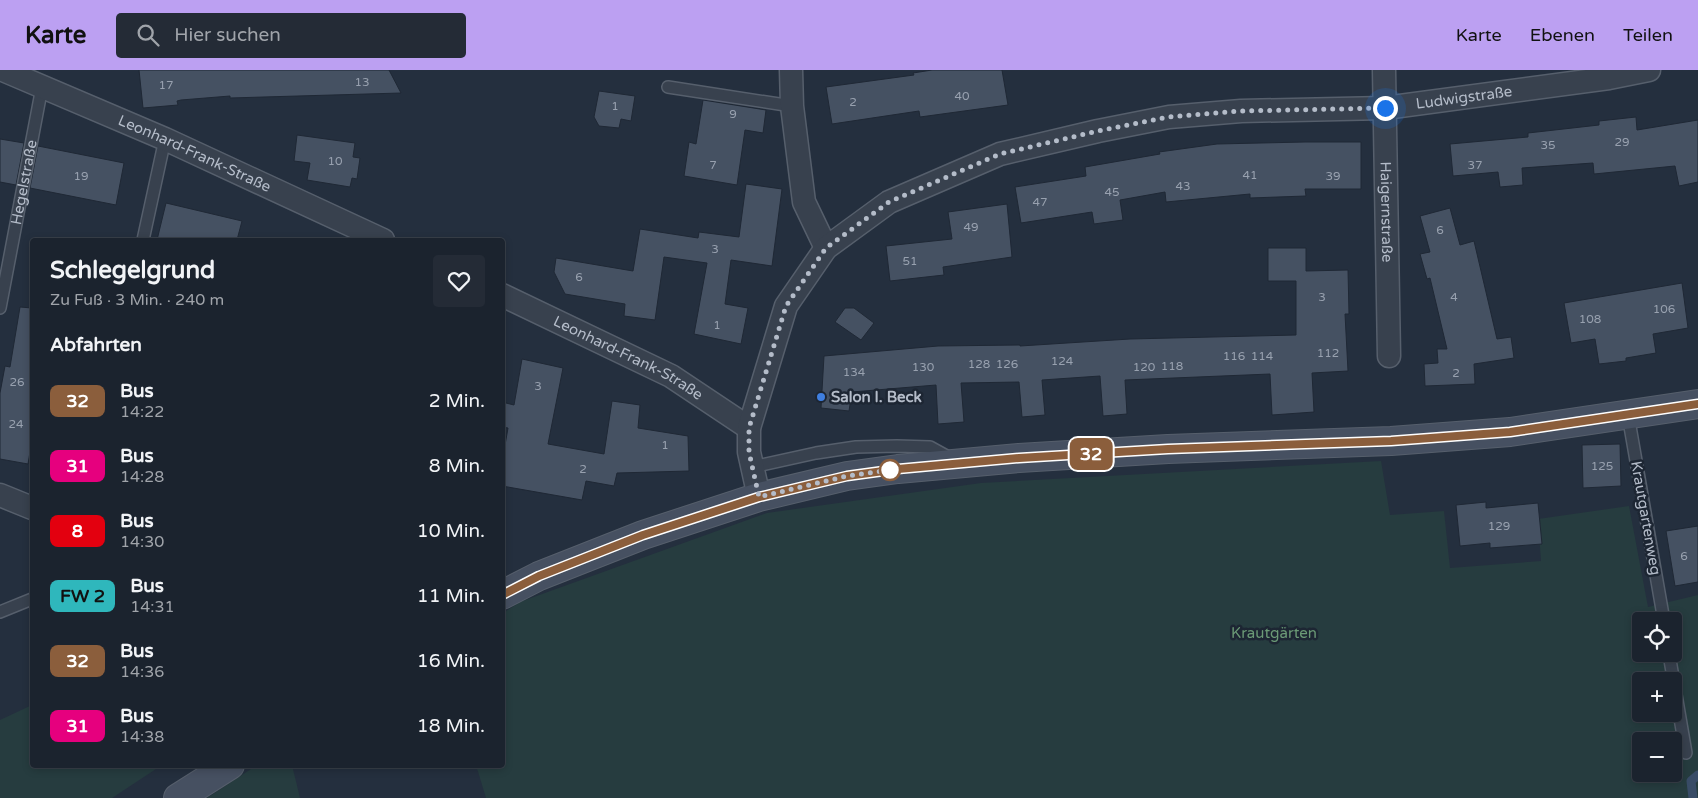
<!DOCTYPE html>
<html lang="de">
<meta charset="utf-8">
<style>
body{margin:0;font-family:"Varela Round",sans-serif;background:#242b36;color:#f1f3f6;height:100vh;display:flex;flex-direction:column;font-size:19px;white-space:nowrap}
*{box-sizing:border-box;margin:0}
p{font-size:16px;color:#a0a4aa}
.icon{flex:none;width:28px;height:28px;fill:none;stroke:currentColor;stroke-width:2;stroke-linecap:round;stroke-linejoin:round}
.map{position:relative;flex:1;overflow:hidden}
.drawer{position:absolute;left:30px;top:168px;width:475px;height:530px;display:flex;flex-direction:column;background:#1b232e;border-radius:5px;box-shadow:0 2px 8px #0003,0 0 0 1px #39404a}
.drawer>*{flex:none}
.badge{padding:0 10px;border-radius:8px;font-size:18px;line-height:32px}
.fabs{position:absolute;left:1632px;top:542px;display:grid;gap:10px}
.fabs a{display:grid;place-items:center;width:50px;height:50px;border-radius:5px;background:#1b232e;box-shadow:0 2px 8px #0003,0 0 0 1px #39404a;font-size:25px}
.you{position:absolute;width:25px;height:25px;margin:-12px;border:4px solid #fff;border-radius:50%;background:#1a73e8;box-shadow:0 0 0 8px #1a73e833}
.map>.badge{position:absolute;translate:-50% -50%;box-shadow:0 0 0 2px #fff}
h2{padding:0 20px;font-size:19px;line-height:45px}
.round{display:grid;place-items:center;flex:none;width:52px;height:52px;border-radius:5px;background:#242b36}
.overview{display:flex;align-items:center;justify-content:space-between;height:85px;padding:0 20px}
h1{font-size:24px;font-weight:800;line-height:38px}
ul{padding:0;list-style:none}
li{display:flex;align-items:center;gap:15px;height:65px;padding:0 20px}
li div{flex:1}
li b{display:block;font-size:19px}
li em{font-style:normal}
li .badge{min-width:55px;font-weight:700;text-align:center}
header{display:flex;align-items:center;gap:30px;box-sizing:border-box;height:70px;padding:0 25px;background:#bca0f2;color:#111}
header strong{font-size:24px}
nav{display:flex;gap:28px;margin-inline-start:auto;font-size:18px}
.search{width:350px;height:45px;background:#242b36;display:flex;align-items:center;gap:12px;box-sizing:border-box;padding:0 18px;border-radius:5px;color:#a0a4aa;font-size:19px}
.map>svg:first-child{display:block}
.green{fill:#263c3f;fill-rule:evenodd}
.lines{fill:none;stroke-linecap:round;stroke-linejoin:round}
.stream{stroke:#394c67;stroke-width:9}
.building{fill:#455162;stroke:#1f2835}
.service-casing{stroke:#565f6c;stroke-width:14}
.minor-casing{stroke:#565f6c;stroke-width:25}
.secondary-casing{stroke:#565f6c;stroke-width:30}
.service{stroke:#38414e;stroke-width:11}
.minor{stroke:#38414e;stroke-width:22}
.secondary{stroke:#465061;stroke-width:28}
.line-casing{stroke:#fff;stroke-width:11}
.line{stroke:#8b5e3c;stroke-width:8}
.walk{stroke:#b4bcc9;stroke-width:5;stroke-dasharray:0 9}
.shop-dot{fill:#3f7fe0;stroke:#1d2633;stroke-width:2}
.stop-dot{fill:#fff;stroke:#8b5e3c;stroke-width:2.5}
.labels{text-anchor:middle;stroke-width:5;stroke-linejoin:round;paint-order:stroke}
.number-label{font-size:12px;fill:#98a1af}
.street-label{font-size:15px;fill:#b4bcc9;stroke:#1d2633}
.poi-label{font-size:15px;font-weight:bold;fill:#b4bcc9;stroke:#1d2633;text-anchor:start}
.park-label{font-size:15px;fill:#6b9a76;stroke:#1d2633}
</style>
<header>
<strong>Karte</strong>
<div class="search"><svg class="icon" aria-label="search" viewBox="0 0 24 24"><circle cx="10" cy="10" r="6"/><path d="M15 15l6 6"/></svg>Hier suchen</div>
<nav><a>Karte</a><a>Ebenen</a><a>Teilen</a></nav>
</header>
<div class="map">
<svg width="1698" height="728" viewBox="0 0 1698 728">
<rect width="100%" height="100%" fill="#242f3e"/>
<g class="green">
<path d="M1381,391L1390,445L1444,441L1450,498L1541,491L1538,449L1629,436L1648,537L1698,525V728H486L476,695H502L503,543L520,532L767,443L981,413ZM1641,551H1674V584H1641ZM1641,611H1674V644H1641ZM1641,671H1674V704H1641Z"/>
<polygon points="32,635 32,695 162,695 112,728 0,728 0,650"/>
<polygon points="257,695 292,695 300,728 207,728"/>
</g>
<g class="lines">
<polyline class="stream" points="1693,728 1691,711 1698,705"/>
</g>
<g class="building">
<polygon points="139,0 389,0 401,23 230,28 230,26 181,30 177,31 178,35 143,38"/>
<polygon points="932,0 1002,0 1008,35 920,47 919,41 832,54 826,17 914,5 913,3"/>
<polygon points="599,21 635,26 631,51 621,49 619,58 599,56 594,47"/>
<polygon points="703,30 766,40 763,63 745,60 737,115 684,106 689,72 696,74"/>
<polygon points="1636,47 1637,60 1698,50 1698,112 1679,116 1675,96 1594,104 1593,93 1522,98 1523,115 1500,117 1498,102 1453,106 1450,74 1528,67 1528,63 1599,55 1599,51"/>
<polygon points="297,65 355,73 353,87 360,88 357,109 352,108 350,117 307,110 310,93 294,91"/>
<polygon points="0,69 24,73 16,115 0,112"/>
<polygon points="1305,72 1361,72 1361,119 1305,119 1306,126 1250,128 1250,124 1166,132 1165,122 1120,130 1123,150 1094,154 1092,142 1021,153 1015,117 1086,106 1085,97 1160,84 1159,82 1217,74"/>
<polygon points="38,76 124,93 116,135 30,118"/>
<polygon points="746,114 782,119 772,196 731,190 725,234 748,238 741,274 694,264 707,193 664,187 655,250 624,246 625,234 565,224 554,202 556,188 633,201 640,159 698,168 699,162 739,167"/>
<polygon points="166,133 242,151 237,170 157,170"/>
<polygon points="1007,134 1012,187 943,197 944,205 890,211 886,176 952,169 948,142"/>
<polygon points="1450,138 1460,175 1474,171 1497,269 1511,267 1514,288 1474,294 1475,314 1425,316 1424,294 1438,293 1437,279 1447,279 1430,208 1427,209 1420,184 1430,182 1420,146"/>
<polygon points="1268,178 1306,178 1306,201 1348,200 1349,244 1345,244 1348,301 1312,303 1314,342 1272,345 1270,304 1125,310 1127,344 1103,346 1100,306 1042,310 1045,345 1022,347 1019,312 961,313 964,352 938,354 936,315 852,322 849,341 821,338 824,286 938,276 1020,275 1020,276 1130,269 1296,265 1296,211 1268,211"/>
<polygon points="1682,213 1688,258 1653,264 1656,283 1626,288 1626,291 1599,294 1595,269 1571,273 1564,233"/>
<polygon points="20,237 32,238 32,370 28,394 0,389 0,323 5,296 10,297"/>
<polygon points="845,238 854,238 874,253 861,270 835,252"/>
<polygon points="522,289 563,298 548,374 604,384 612,331 640,335 638,358 688,366 689,401 617,403 614,416 586,411 582,430 502,416 502,392 508,358 502,357 502,332 514,335"/>
<polygon points="1620,374 1621,416 1583,418 1582,375"/>
<polygon points="1486,432 1486,438 1538,433 1542,474 1490,478 1490,473 1460,476 1456,435"/>
<polygon points="1698,456 1698,512 1675,516 1666,461"/>
</g>
<g class="lines">
<g class="service-casing">
<g id="service">
<polyline points="668,17 792,36"/>
<polyline points="143,170 165,69"/>
<path id="s1" d="M0,238L42,17"/>
<polyline points="1628,345 1664,551"/>
<polyline points="752,397 816,383 856,377 897,376 930,377 950,388"/>
<polyline points="0,542 32,529"/>
<polyline points="1669,584 1686,683"/>
</g>
</g>
<g class="minor-casing">
<g id="minor">
<path id="s2" d="M3,0L165,69L383,170"/>
<polyline points="791,0 792,36 804,132 826,178"/>
<path id="s3" d="M1384,0L1389,286"/>
<path id="s4" d="M502,225L671,306L749,358"/>
<polyline points="0,425 32,438"/>
<path id="s5" d="M759,427L749,382V358L786,236L826,178L889,132L1000,84L1098,61L1169,47L1241,41L1385,38L1609,8L1649,0"/>
</g>
</g>
<g class="secondary-casing">
<g id="secondary">
<polyline points="502,525 539,506 643,465 759,427 847,406 898,399 1019,388 1168,379 1391,371 1510,362 1698,334"/>
<polyline points="178,728 230,695"/>
</g>
</g>
<use href="#service" class="service"/>
<use href="#minor" class="minor"/>
<use href="#secondary" class="secondary"/>
</g>
<g class="lines">
<g class="line-casing">
<polyline id="line" points="502,525 539,506 643,465 759,427 847,406 898,399 1019,388 1168,379 1391,371 1510,362 1698,334"/>
</g>
<use href="#line" class="line"/>
<polyline class="walk" points="890,400 898,399 847,406 759,427 749,382 749,358 786,236 826,178 889,132 1000,84 1098,61 1169,47 1241,41 1385,38"/>
</g>
<circle class="shop-dot" cx="821" cy="327" r="5"/>
<circle class="stop-dot" cx="890" cy="400" r="10"/>
<g class="labels">
<g class="number-label">
<text x="362" y="16">13</text>
<text x="166" y="19">17</text>
<text x="962" y="30">40</text>
<text x="853" y="36">2</text>
<text x="615" y="40">1</text>
<text x="733" y="48">9</text>
<text x="1622" y="76">29</text>
<text x="1548" y="79">35</text>
<text x="335" y="95">10</text>
<text x="713" y="99">7</text>
<text x="1475" y="99">37</text>
<text x="1250" y="109">41</text>
<text x="81" y="110">19</text>
<text x="1333" y="110">39</text>
<text x="1183" y="120">43</text>
<text x="1112" y="126">45</text>
<text x="1040" y="136">47</text>
<text x="971" y="161">49</text>
<text x="1440" y="164">6</text>
<text x="715" y="183">3</text>
<text x="910" y="195">51</text>
<text x="579" y="211">6</text>
<text x="1322" y="231">3</text>
<text x="1454" y="231">4</text>
<text x="1664" y="243">106</text>
<text x="1590" y="253">108</text>
<text x="717" y="259">1</text>
<text x="1328" y="287">112</text>
<text x="1234" y="290">116</text>
<text x="1262" y="290">114</text>
<text x="1062" y="295">124</text>
<text x="979" y="298">128</text>
<text x="1007" y="298">126</text>
<text x="1172" y="300">118</text>
<text x="923" y="301">130</text>
<text x="1144" y="301">120</text>
<text x="854" y="306">134</text>
<text x="1456" y="307">2</text>
<text x="17" y="316">26</text>
<text x="538" y="320">3</text>
<text x="16" y="358">24</text>
<text x="665" y="379">1</text>
<text x="1602" y="400">125</text>
<text x="583" y="403">2</text>
<text x="1499" y="460">129</text>
<text x="1684" y="490">6</text>
</g>
<g class="street-label">
<text dy="5" stroke="none"><textPath href="#s5" startOffset="936">Ludwigstraße</textPath></text>
<text dy="5" stroke="none"><textPath href="#s2" startOffset="209">Leonhard-Frank-Straße</textPath></text>
<text dy="5" stroke="none"><textPath href="#s1" startOffset="128">Hegelstraße</textPath></text>
<text dy="5" stroke="none"><textPath href="#s3" startOffset="142">Haigernstraße</textPath></text>
<text dy="5" stroke="none"><textPath href="#s4" startOffset="141">Leonhard-Frank-Straße</textPath></text>
<text transform="translate(1646 448) rotate(80)" y="5">Krautgartenweg</text>
</g>
<g class="poi-label">
<text x="831" y="332">Salon I. Beck</text>
</g>
<g class="park-label">
<text x="1274" y="568">Krautgärten</text>
</g>
</g>
</svg>
<div class="fabs">
<a><svg class="icon" aria-label="locate" viewBox="0 0 24 24"><circle cx="12" cy="12" r="6"/><path d="M12 2v4M12 18v4M2 12h4M18 12h4"/></svg></a>
<a>+</a>
<a>−</a>
</div>
<div class="you" style="left:1385px;top:38px"></div>
<b class="badge" style="left:1091px;top:384px;background:#8b5e3c;color:#fff">32</b>
<section class="drawer">
<div class="overview"><div><h1>Schlegelgrund</h1><p>Zu Fuß · 3 Min. · 240 m</p></div><a class="round"><svg class="icon" aria-label="heart" viewBox="0 0 24 24"><path d="M12 20l-8-8c-3-5 5-10 8-4 3-6 11-1 8 4z"/></svg></a></div>
<h2>Abfahrten</h2>
<ul>
<li><span class="badge" style="background:#8b5e3c;color:#fff">32</span><div><b>Bus</b><p>14:22</p></div><em>2 Min.</em></li>
<li><span class="badge" style="background:#e6007e;color:#fff">31</span><div><b>Bus</b><p>14:28</p></div><em>8 Min.</em></li>
<li><span class="badge" style="background:#e3000f;color:#fff">8</span><div><b>Bus</b><p>14:30</p></div><em>10 Min.</em></li>
<li><span class="badge" style="background:#2fb7bc;color:#111">FW 2</span><div><b>Bus</b><p>14:31</p></div><em>11 Min.</em></li>
<li><span class="badge" style="background:#8b5e3c;color:#fff">32</span><div><b>Bus</b><p>14:36</p></div><em>16 Min.</em></li>
<li><span class="badge" style="background:#e6007e;color:#fff">31</span><div><b>Bus</b><p>14:38</p></div><em>18 Min.</em></li>
</ul>
</section>
</div>
